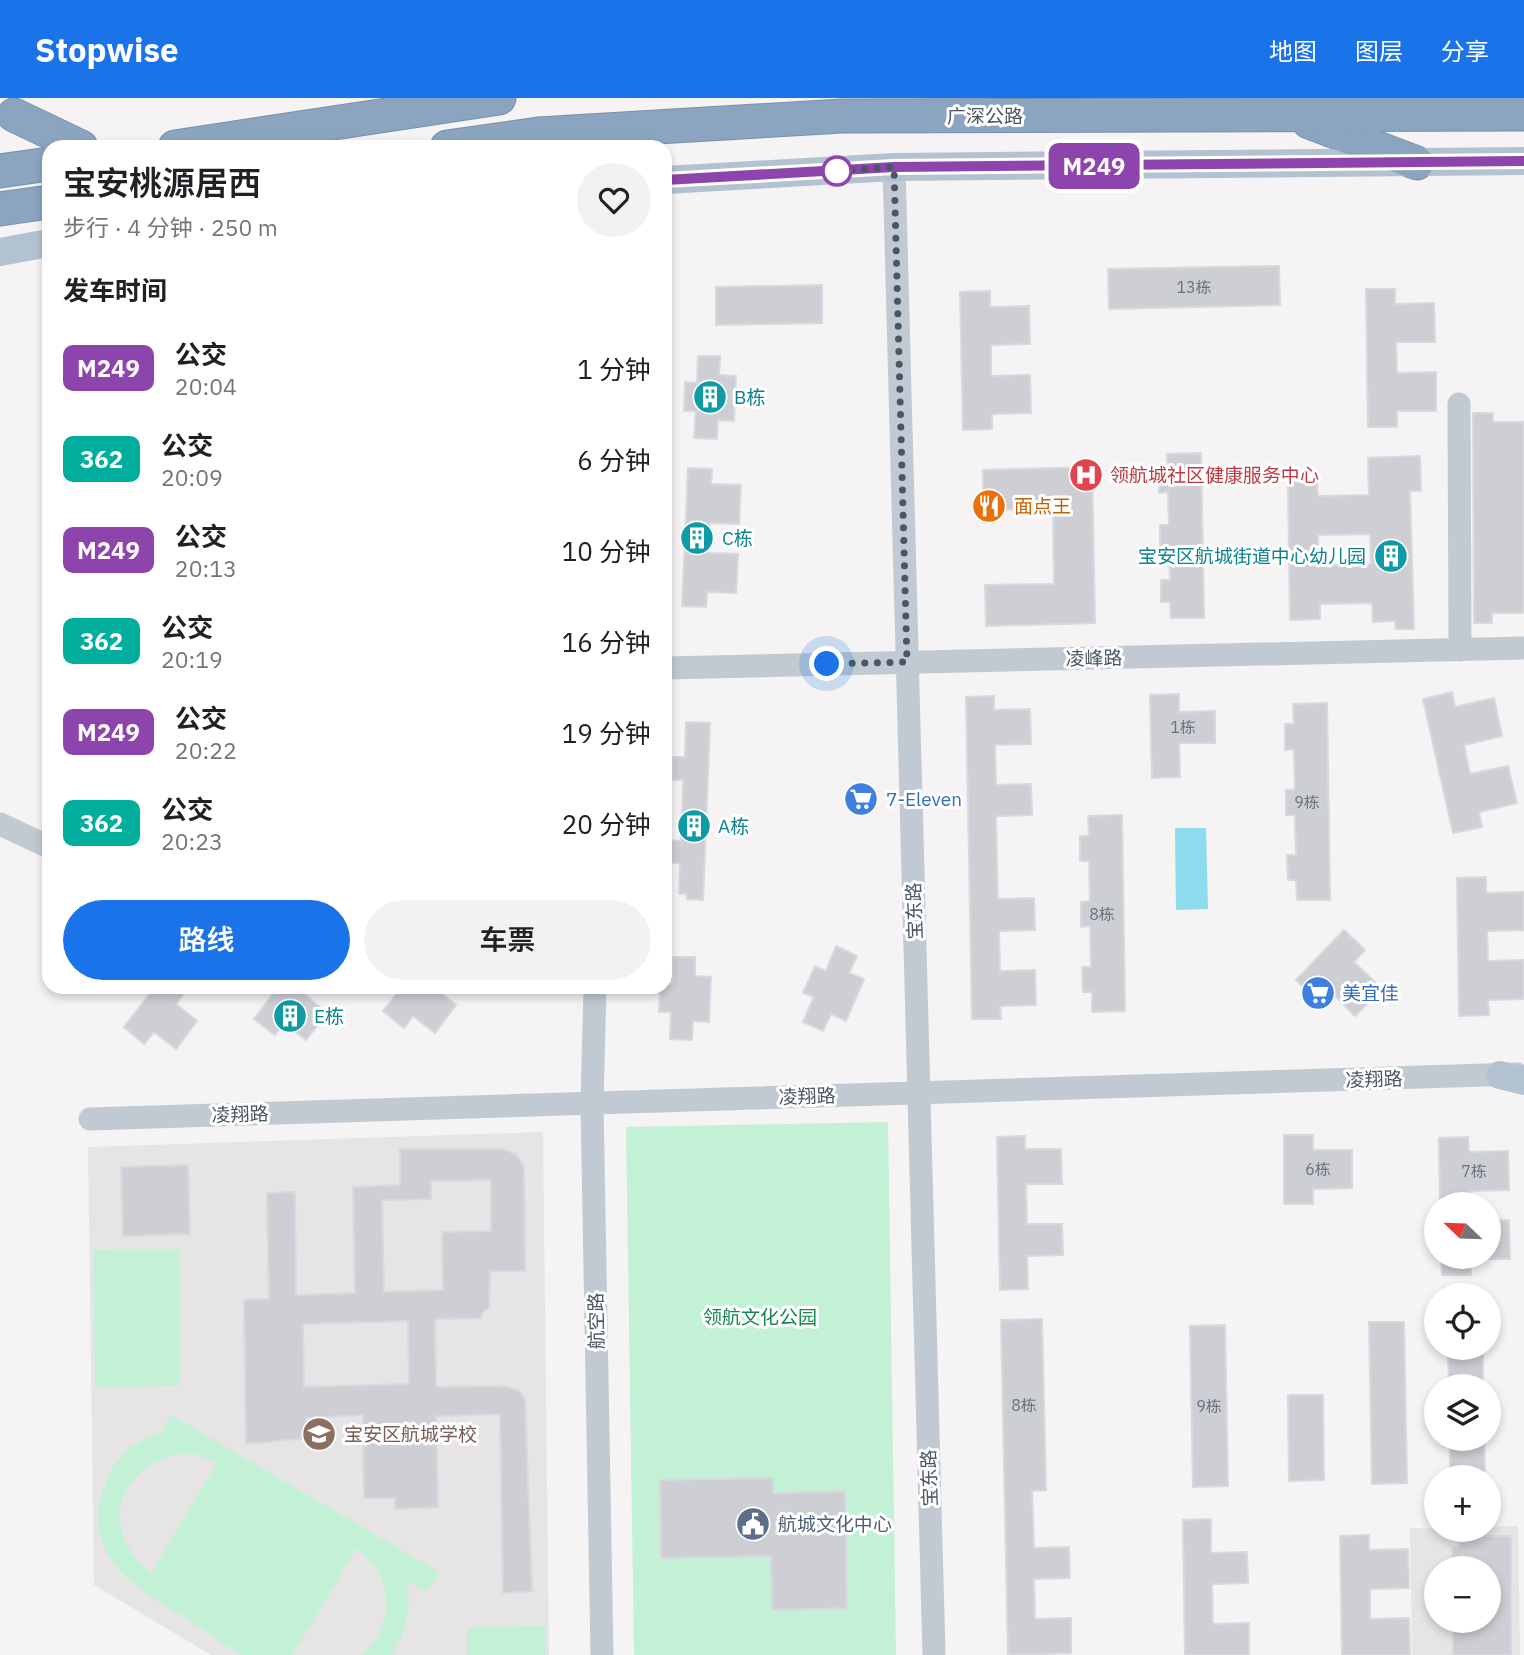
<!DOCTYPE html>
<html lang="zh">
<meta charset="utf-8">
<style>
body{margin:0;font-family:"IBM Plex Sans","Noto Sans SC",sans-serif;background:#f2f2f2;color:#202124;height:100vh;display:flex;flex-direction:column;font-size:26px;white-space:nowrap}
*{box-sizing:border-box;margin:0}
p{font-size:23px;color:#757577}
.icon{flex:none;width:38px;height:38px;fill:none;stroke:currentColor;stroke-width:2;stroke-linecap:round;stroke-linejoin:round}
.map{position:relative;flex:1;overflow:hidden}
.side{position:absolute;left:42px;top:42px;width:630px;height:854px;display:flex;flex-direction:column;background:#fff;border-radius:21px;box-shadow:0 4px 10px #0003}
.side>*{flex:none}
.badge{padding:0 14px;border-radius:10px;font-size:24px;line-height:46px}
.needle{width:46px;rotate:293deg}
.buttons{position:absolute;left:1424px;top:1094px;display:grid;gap:14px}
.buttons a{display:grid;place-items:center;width:77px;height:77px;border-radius:50%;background:#fff;box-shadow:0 4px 10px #0003;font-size:35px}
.you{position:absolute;width:35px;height:35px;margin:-18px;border:5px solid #fff;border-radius:50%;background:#1a73e8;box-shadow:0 0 0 10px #1a73e833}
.map>.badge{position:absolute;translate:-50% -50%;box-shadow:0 0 0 4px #fff}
h2{padding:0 21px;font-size:26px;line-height:63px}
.round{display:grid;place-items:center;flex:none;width:74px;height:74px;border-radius:37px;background:#f2f2f2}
.overview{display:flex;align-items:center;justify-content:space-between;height:119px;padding:0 21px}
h1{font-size:33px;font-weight:600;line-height:52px}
.cta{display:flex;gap:14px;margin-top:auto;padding:14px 21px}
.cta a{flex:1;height:80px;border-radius:42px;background:#1a73e8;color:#fff;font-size:28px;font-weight:600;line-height:80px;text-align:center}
.cta a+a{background:#f2f2f2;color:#202124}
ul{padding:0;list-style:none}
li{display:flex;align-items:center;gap:21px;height:91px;padding:0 21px}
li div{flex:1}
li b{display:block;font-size:26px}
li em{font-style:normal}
li .badge{min-width:77px;font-weight:700;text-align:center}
header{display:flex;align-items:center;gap:42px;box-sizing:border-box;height:98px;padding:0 35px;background:#1a73e8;color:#fff}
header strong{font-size:33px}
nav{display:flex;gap:38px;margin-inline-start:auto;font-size:24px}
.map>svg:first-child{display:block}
.education{fill:#e6e4e5;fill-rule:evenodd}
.green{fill:#c3f1d5;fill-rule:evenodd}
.water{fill:#90daee}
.building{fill:#cdcfd5;stroke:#d7d9de;stroke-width:2;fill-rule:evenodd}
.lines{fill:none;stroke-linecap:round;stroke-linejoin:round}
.highway-casing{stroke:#7690ad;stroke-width:35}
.minor{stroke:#c1cad2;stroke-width:23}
.major{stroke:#b3c2d1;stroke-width:28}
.highway{stroke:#8ba5c1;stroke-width:33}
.line-casing{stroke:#fff;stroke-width:16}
.line{stroke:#8e44ad;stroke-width:10}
.walk{stroke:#4a5661;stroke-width:7;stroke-dasharray:0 12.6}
.stop-dot{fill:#fff;stroke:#8e44ad;stroke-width:3.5}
.labels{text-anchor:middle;stroke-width:6;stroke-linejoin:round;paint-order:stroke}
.number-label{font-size:16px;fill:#6b747e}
.street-label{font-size:19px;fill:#4a5661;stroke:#fff}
.culture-label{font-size:19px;fill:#0d838f;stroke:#fff;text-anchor:start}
.health-label{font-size:19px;fill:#be3a42;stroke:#fff;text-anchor:start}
.food-label{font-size:19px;fill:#c56008;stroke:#fff;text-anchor:start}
.shop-label{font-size:19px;fill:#366cbe;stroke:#fff;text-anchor:start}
.park-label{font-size:19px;fill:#17864f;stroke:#fff}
.education-label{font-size:19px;fill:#785e54;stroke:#fff;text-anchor:start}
.service-label{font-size:19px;fill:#4e5e75;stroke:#fff;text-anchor:start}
</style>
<header>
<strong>Stopwise</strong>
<nav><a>地图</a><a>图层</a><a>分享</a></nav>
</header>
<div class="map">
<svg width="1524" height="1557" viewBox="0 0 1524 1557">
<rect width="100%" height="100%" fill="#f5f3f3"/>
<g class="education">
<polygon points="543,1034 549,1557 211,1557 94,1487 88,1049"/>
<path d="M1518,1428L1520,1557H1412L1410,1430L1489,1432V1429ZM1437,1470H1489V1522H1437Z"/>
</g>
<g class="green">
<polygon points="888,1024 896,1557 634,1557 626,1029"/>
<polygon points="179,1151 180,1288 95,1289 93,1152"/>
<path d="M171,1317L439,1474L427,1494L405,1482C414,1508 406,1536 391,1557H360C384,1541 393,1505 381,1479C376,1467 366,1459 357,1450L292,1557C279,1557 255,1557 243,1557C232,1553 201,1530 189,1522C129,1485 72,1454 111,1373C120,1355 145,1336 166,1334L163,1331ZM179,1356L199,1357L217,1365L151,1475C99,1433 115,1371 179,1356Z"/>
<polygon points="546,1528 546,1557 467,1557 467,1529"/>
</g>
<polygon class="water" points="1175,730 1206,730 1208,811 1176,812"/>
<g class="building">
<polygon points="1279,168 1280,207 1109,211 1108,171"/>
<polygon points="822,187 822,225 716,227 716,189"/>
<polygon points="1366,191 1395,191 1395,206 1434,205 1435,244 1396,244 1397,275 1436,274 1436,313 1397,313 1397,329 1368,329"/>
<polygon points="990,193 990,209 1029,208 1030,246 991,247 991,278 1030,277 1031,315 992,316 992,331 963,332 960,194"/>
<polygon points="698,258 720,258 719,277 736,278 734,323 718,322 717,341 694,340 696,313 684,313 685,284 697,285"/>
<polygon points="1473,315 1493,315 1493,324 1524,324 1524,515 1492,515 1492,525 1474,525"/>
<polygon points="1201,355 1204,520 1171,520 1170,504 1161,504 1161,482 1170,482 1169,449 1160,449 1160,427 1169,427 1168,394 1159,395 1159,372 1168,372 1167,356"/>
<path d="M1420,358L1421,393H1410L1414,531H1396L1395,523L1373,524L1372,505L1320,506V521L1290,522L1288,384L1317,383L1318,398L1369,397L1368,360ZM1370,436L1371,466L1319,467L1318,437Z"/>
<polygon points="1092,369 1095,525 986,528 985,487 1054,486 1053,411 984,412 983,372"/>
<polygon points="688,370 712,371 711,386 741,387 739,426 710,425 708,455 738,456 736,495 707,494 706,509 682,508"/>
<polygon points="1452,594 1455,609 1494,600 1502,638 1464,647 1470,676 1508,668 1517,705 1479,714 1482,729 1453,735 1423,601"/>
<polygon points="1179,596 1179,614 1215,613 1215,645 1179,645 1180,679 1152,680 1150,597"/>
<polygon points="994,598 994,612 1030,611 1031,646 995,647 996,687 1031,686 1032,717 996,718 997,768 998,801 1034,800 1035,832 999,833 1000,873 1035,872 1036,907 1000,908 1001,921 972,921 966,599"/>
<polygon points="1327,605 1330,802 1297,802 1296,782 1288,782 1287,757 1296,757 1295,717 1286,717 1286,692 1295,692 1294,651 1285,652 1285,626 1294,626 1293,606"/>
<polygon points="686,624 710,625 703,802 687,801 687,796 679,796 680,765 669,765 670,742 681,743 683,682 673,682 673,659 685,659"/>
<polygon points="1122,717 1125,913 1092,914 1092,894 1083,894 1082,869 1091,869 1090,828 1081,829 1081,804 1090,803 1089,763 1080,763 1080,738 1089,738 1088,718"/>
<polygon points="1486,779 1486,795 1524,794 1524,832 1487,833 1488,863 1524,862 1524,901 1488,902 1489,917 1459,918 1457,780"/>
<polygon points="1344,832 1365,852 1354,864 1382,891 1355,918 1328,891 1317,902 1296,882"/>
<polygon points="836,848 857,858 849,875 864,881 846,923 831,916 823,933 803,924 814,899 803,895 815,868 826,873"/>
<polygon points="673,859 695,859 695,878 711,879 709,924 693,923 692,942 670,941 671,914 659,914 660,889 665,889 665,885 672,886"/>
<polygon points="155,889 189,889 176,906 197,923 176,951 154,934 144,946 124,929"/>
<polygon points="278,889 312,889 305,897 327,915 306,942 284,925 275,937 254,921"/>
<polygon points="402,889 433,889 456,907 435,935 413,918 404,930 383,913"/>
<polygon points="1284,1037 1313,1037 1313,1052 1352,1052 1352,1090 1313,1091 1313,1106 1284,1106"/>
<polygon points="1025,1038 1025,1051 1061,1051 1062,1086 1026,1086 1027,1126 1062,1126 1063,1157 1027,1158 1028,1191 1000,1192 997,1039"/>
<polygon points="1468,1039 1469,1054 1508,1053 1509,1092 1470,1093 1470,1106 1440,1106 1439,1040"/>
<path d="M400,1051H502L516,1056L524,1069L525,1173H490L489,1210L482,1215L481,1220L435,1221L436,1289L505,1288L519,1293L525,1301L532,1493L503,1495L500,1316L436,1318L438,1409L395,1411V1400H364L363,1317L306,1320V1340L246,1346L244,1202L269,1201L267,1095L295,1094L296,1197L355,1195L353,1089L400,1087ZM491,1082V1133L442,1134L443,1192L384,1194L382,1102L431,1101V1083ZM408,1223L409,1286L304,1289L303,1226Z"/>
<polygon points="188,1067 190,1136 123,1138 121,1069"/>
<polygon points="1509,1122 1510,1161 1489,1161 1489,1123"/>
<polygon points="1441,1158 1471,1158 1471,1177 1442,1177"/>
<polygon points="1042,1221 1046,1392 1032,1393 1034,1450 1069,1449 1070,1480 1034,1481 1035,1521 1071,1520 1071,1555 1008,1557 1001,1222"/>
<polygon points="1369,1224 1404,1224 1407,1385 1372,1386"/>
<polygon points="1225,1227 1228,1388 1193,1389 1190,1228"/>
<polygon points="1448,1250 1483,1250 1483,1288 1449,1288"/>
<polygon points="1288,1297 1323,1297 1324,1382 1289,1383"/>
<polygon points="1450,1340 1484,1340 1485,1379 1450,1379"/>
<polygon points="773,1380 773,1395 845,1393 847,1510 772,1512 771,1458 661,1460 660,1382"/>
<polygon points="1211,1421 1211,1455 1247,1454 1248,1485 1212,1486 1213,1526 1249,1525 1249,1557 1185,1557 1183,1422"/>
<polygon points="1369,1437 1369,1452 1408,1451 1409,1490 1370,1491 1370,1521 1409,1520 1410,1557 1342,1557 1340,1438"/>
<polygon points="1459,1438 1511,1438 1511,1557 1453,1557 1453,1534 1462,1534 1462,1522 1489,1522 1489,1470 1452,1470 1452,1449 1459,1449"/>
</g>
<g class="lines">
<g class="highway-casing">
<g id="highway">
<polyline points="14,17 81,49"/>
<polyline points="1309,24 1417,65"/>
<polyline points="175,49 499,0"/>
<polyline points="447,49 539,36 842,18 1524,16"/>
<polyline points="0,73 49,66"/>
<polyline points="0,111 49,104"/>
</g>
</g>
<g class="minor">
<polyline points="894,69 934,1557"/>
<polyline points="1459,306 1460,552"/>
<polyline points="665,570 1524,550"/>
<polyline points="0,726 49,749"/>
<polyline points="595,889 592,1005 602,1557"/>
<polyline points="90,1021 1517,976"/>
</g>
<g class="major">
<polyline points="665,82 894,69 1524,63"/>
<polyline points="0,154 49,145"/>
<polyline points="1500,977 1524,983"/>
</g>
<use href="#highway" class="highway"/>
</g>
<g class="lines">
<g class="line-casing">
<polyline id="line" points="665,82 894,69 1524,63"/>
</g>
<use href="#line" class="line"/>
<polyline class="walk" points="827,566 907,564 894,69 837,73"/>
</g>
<defs>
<g id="building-disc" transform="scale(1.75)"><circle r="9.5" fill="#0f9aa8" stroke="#fff"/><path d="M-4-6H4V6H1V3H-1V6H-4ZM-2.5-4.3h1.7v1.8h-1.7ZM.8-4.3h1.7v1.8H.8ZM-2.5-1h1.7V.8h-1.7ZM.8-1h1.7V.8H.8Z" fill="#fff"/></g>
<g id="hospital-disc" transform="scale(1.75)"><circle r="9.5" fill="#e0444e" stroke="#fff"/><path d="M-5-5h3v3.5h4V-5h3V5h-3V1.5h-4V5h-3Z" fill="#fff"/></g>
<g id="restaurant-disc" transform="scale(1.75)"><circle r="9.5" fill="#e8710a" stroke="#fff"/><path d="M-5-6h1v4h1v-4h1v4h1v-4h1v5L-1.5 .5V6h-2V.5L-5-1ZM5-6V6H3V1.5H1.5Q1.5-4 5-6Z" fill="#fff"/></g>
<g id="supermarket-disc" transform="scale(1.75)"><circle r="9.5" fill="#3f7fe0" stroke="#fff"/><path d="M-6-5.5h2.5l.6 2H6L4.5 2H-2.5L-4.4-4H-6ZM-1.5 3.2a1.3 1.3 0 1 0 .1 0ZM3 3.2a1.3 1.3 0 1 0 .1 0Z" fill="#fff"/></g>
<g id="school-disc" transform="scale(1.75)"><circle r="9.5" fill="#8d6e63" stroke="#fff"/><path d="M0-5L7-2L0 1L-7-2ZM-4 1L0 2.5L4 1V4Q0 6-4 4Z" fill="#fff"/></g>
<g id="civic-disc" transform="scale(1.75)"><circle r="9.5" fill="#5c6f8a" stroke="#fff"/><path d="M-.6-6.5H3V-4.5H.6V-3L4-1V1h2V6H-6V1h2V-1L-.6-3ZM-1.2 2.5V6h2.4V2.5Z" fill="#fff"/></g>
</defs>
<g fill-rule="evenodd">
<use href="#building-disc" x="710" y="299"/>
<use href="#hospital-disc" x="1086" y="377"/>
<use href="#restaurant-disc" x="989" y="408"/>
<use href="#building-disc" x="697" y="440"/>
<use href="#building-disc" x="1391" y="458"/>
<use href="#supermarket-disc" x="861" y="701"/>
<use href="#building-disc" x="694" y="728"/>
<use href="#supermarket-disc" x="1318" y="895"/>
<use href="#building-disc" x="290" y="918"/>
<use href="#school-disc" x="319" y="1336"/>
<use href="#civic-disc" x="753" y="1426"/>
</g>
<circle class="stop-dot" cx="837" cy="73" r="14"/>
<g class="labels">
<g class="number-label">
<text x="1194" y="195">13栋</text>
<text x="1183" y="635">1栋</text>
<text x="1307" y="710">9栋</text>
<text x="1102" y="822">8栋</text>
<text x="1318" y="1077">6栋</text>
<text x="1474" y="1079">7栋</text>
<text x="1024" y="1313">8栋</text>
<text x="1209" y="1314">9栋</text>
</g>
<g class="street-label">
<text x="985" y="25">广深公路</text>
<text transform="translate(1094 560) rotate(-1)" y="7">凌峰路</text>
<text transform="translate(914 813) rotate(-92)" y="7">宝东路</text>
<text transform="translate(1374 981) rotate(-2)" y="7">凌翔路</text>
<text transform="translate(807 998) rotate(-2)" y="7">凌翔路</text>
<text transform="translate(240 1016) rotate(-2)" y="7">凌翔路</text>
<text transform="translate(596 1223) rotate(-91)" y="7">航空路</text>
<text transform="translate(929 1380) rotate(-92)" y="7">宝东路</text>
</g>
<g class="culture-label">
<text x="734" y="306">B栋</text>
<text x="722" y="447">C栋</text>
<text x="1366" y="465" text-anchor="end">宝安区航城街道中心幼儿园</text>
<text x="718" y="735">A栋</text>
<text x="314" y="925">E栋</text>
</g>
<g class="health-label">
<text x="1110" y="384">领航城社区健康服务中心</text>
</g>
<g class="food-label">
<text x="1014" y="415">面点王</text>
</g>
<g class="shop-label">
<text x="886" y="708">7-Eleven</text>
<text x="1342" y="902">美宜佳</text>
</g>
<g class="park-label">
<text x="760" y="1226">领航文化公园</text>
</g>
<g class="education-label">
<text x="344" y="1343">宝安区航城学校</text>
</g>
<g class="service-label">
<text x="778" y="1433">航城文化中心</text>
</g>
</g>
</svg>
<div class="buttons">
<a><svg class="needle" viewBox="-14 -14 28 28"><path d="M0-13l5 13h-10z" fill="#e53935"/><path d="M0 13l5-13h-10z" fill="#757577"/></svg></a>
<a><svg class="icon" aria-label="locate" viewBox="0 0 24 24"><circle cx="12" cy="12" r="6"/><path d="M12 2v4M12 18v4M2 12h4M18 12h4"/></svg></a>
<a><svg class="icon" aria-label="layers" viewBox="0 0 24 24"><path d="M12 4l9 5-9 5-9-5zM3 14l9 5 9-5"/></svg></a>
<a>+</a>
<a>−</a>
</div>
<div class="you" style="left:827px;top:566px"></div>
<b class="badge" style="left:1094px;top:68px;background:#8e44ad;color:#fff">M249</b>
<section class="side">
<div class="overview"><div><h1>宝安桃源居西</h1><p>步行 · 4 分钟 · 250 m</p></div><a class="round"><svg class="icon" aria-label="heart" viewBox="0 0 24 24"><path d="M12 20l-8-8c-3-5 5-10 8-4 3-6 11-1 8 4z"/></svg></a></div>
<h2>发车时间</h2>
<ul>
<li><span class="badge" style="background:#8e44ad;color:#fff">M249</span><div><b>公交</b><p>20:04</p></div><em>1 分钟</em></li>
<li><span class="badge" style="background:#01ad9c;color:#fff">362</span><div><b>公交</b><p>20:09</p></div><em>6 分钟</em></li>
<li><span class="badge" style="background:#8e44ad;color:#fff">M249</span><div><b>公交</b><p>20:13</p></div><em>10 分钟</em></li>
<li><span class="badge" style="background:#01ad9c;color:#fff">362</span><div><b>公交</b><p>20:19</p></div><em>16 分钟</em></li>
<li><span class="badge" style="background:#8e44ad;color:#fff">M249</span><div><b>公交</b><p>20:22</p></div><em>19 分钟</em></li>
<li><span class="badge" style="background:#01ad9c;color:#fff">362</span><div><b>公交</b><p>20:23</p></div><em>20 分钟</em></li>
</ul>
<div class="cta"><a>路线</a><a>车票</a></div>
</section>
</div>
